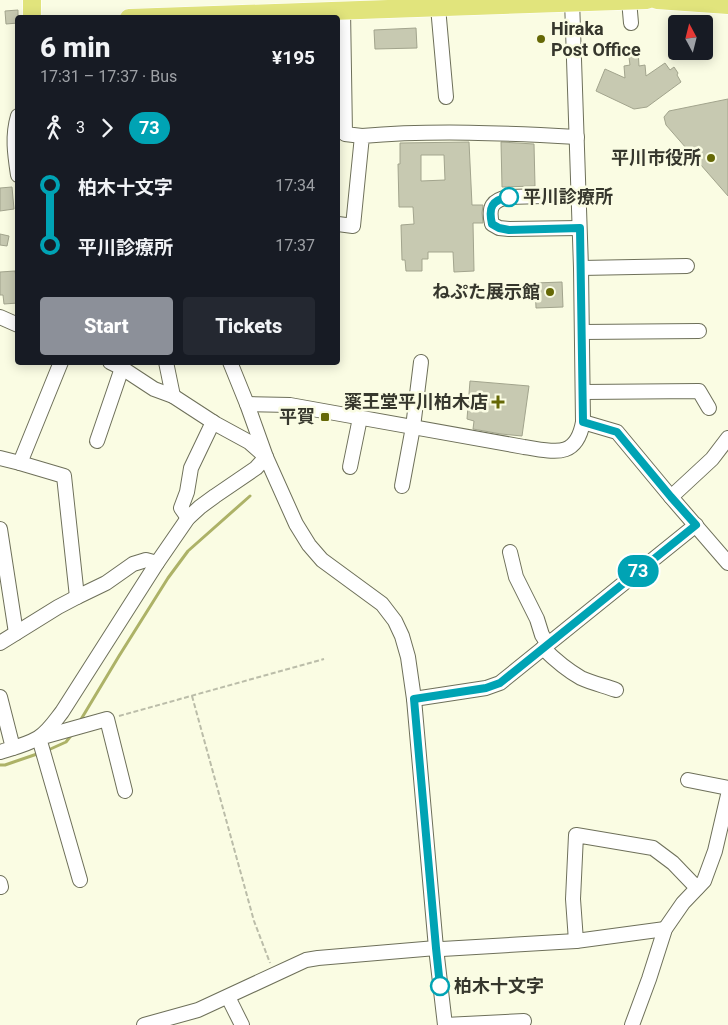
<!DOCTYPE html>
<meta charset="utf-8">
<style>
body{margin:0;font-family:Roboto,"Noto Sans JP",sans-serif;background:#242831;color:#f1f3f6;height:100vh;display:flex;flex-direction:column;font-size:19px;white-space:nowrap}
*{box-sizing:border-box;margin:0}
p{font-size:16px;color:#9ea1a6}
.icon{flex:none;width:28px;height:28px;fill:none;stroke:currentColor;stroke-width:2;stroke-linecap:round;stroke-linejoin:round}
.map{position:relative;flex:1;overflow:hidden}
.sheet{position:absolute;left:15px;top:15px;width:325px;height:350px;display:flex;flex-direction:column;background:#171b24;border-radius:5px;box-shadow:0 2px 12px #0003}
.sheet>*{flex:none}
.badge{padding:0 10px;border-radius:16px;font-size:18px;line-height:32px}
.needle{width:32px;rotate:353deg}
.buttons{position:absolute;left:668px;top:15px;display:grid;gap:10px}
.buttons a{display:grid;place-items:center;width:45px;height:45px;border-radius:5px;background:#171b24;box-shadow:0 2px 12px #0003;font-size:25px}
.map>.badge{position:absolute;translate:-50% -50%;box-shadow:0 0 0 2px #fff}
.legs{display:flex;align-items:center;gap:8px;height:55px;padding:0 25px;font-size:16px}
.legs p{margin-inline-start:auto}
.overview{display:flex;align-items:center;justify-content:space-between;height:85px;padding:0 25px}
h1{font-size:28px;font-weight:800;line-height:38px}
.primary-button{display:flex;gap:10px;margin-top:auto;padding:10px 25px}
.primary-button a{flex:1;height:58px;border-radius:5px;background:#8c9099;color:#fff;font-size:20px;font-weight:800;line-height:58px;text-align:center}
.primary-button a+a{background:#242831;color:#f1f3f6}
ul{padding:0 25px;list-style:none}
li{display:flex;align-items:center;gap:18px;height:60px;font-size:19px}
li i{display:grid;place-items:center;width:8px;height:100%;margin:0 6px;background:currentColor}
li i::after{content:'';width:12px;height:12px;margin:-6px;border:4px solid;border-radius:50%;background:#171b24}
li p{margin-inline-start:auto}
li:first-child i{background:linear-gradient(#0000 50%,currentColor 0)}
li:last-child i{background:linear-gradient(currentColor 50%,#0000 0)}
.map>svg:first-child{display:block}
.lines{fill:none;stroke-linecap:round;stroke-linejoin:round}
.stream{stroke:#adb267;stroke-width:3}
.building{fill:#c7c9b1;stroke:#a2a48d;fill-rule:evenodd}
.minor-casing{stroke:#6e705a;stroke-width:16}
.major-casing{stroke:#fff;stroke-width:19}
.path{stroke:#bbbda9;stroke-width:2;stroke-dasharray:5 2.5;stroke-linecap:butt}
.minor{stroke:#fff;stroke-width:14}
.major{stroke:#e1e47c;stroke-width:18}
.line-1-casing{stroke:#fff;stroke-width:11}
.line-1{stroke:#00a3b4;stroke-width:8}
.poi-dot{fill:#656806;stroke:#fafce3;stroke-width:2}
.stop-1-dot{fill:#fff;stroke:#00a3b4;stroke-width:2.5}
.labels{text-anchor:middle;stroke-width:5;stroke-linejoin:round;paint-order:stroke}
.poi-label{font-size:18px;font-weight:bold;fill:#36372d;stroke:#fafce3;text-anchor:end}
.stop-label{font-size:18px;font-weight:bold;fill:#36372d;stroke:#fafce3;text-anchor:start}
</style>
<div class="map">
<svg width="728" height="1025" viewBox="0 0 728 1025">
<rect width="100%" height="100%" fill="#fafce3"/>
<g class="lines">
<g class="stream">
<polyline points="80,721 119,656 168,578 188,551 250,496"/>
<polyline points="46,751 66,742 73,733"/>
<polyline points="0,765 5,765 40,753"/>
</g>
</g>
<g class="building">
<polygon points="18,10 18,23 6,24 5,11"/>
<polygon points="416,28 417,48 375,49 374,30"/>
<polygon points="638,49 639,66 645,65 646,76 665,63 670,70 674,67 678,73 677,75 681,82 647,107 634,109 596,91 605,69 625,78 624,66 630,65 628,50"/>
<polygon points="728,99 728,196 666,125 664,117 669,111"/>
<path d="M469,142L472,205H483L482,213L483,223H473L474,271L454,272L453,252H428V259H422V271H406L405,260H402L401,225L414,224L413,207H399L398,164H400V143ZM421,155H444L445,180L421,181Z"/>
<polygon points="501,142 534,144 535,186 502,187"/>
<polygon points="12,187 14,209 0,211 0,188"/>
<polygon points="0,234 9,236 7,246 0,245"/>
<polygon points="15,271 17,283 18,283 18,303 4,304 3,295 0,295 0,272"/>
<polygon points="562,282 563,307 536,308 535,283"/>
<polygon points="470,381 529,386 522,436 501,434 473,429 474,421 467,419"/>
</g>
<g class="lines">
<g class="minor-casing">
<g id="minor">
<polyline points="629,0 631,23"/>
<polyline points="438,7 446,97"/>
<polyline points="343,10 345,134 362,136"/>
<path d="M18,116C12,136 15,155 18,175"/>
<path d="M578,195L509,197C492,200 488,207 492,224L499,228L509,229L579,228"/>
<path d="M338,224L353,226L362,136C433,130 505,133 577,137"/>
<polyline points="581,268 687,266"/>
<polyline points="0,317 18,325"/>
<polyline points="582,332 699,331"/>
<polyline points="166,362 173,396"/>
<polyline points="230,362 247,404 266,457 296,524 309,545 322,560 382,604 395,621 402,636 408,657 414,699 436,948 445,1025"/>
<polyline points="583,392 699,391 709,408"/>
<path d="M247,404L290,405L524,447C553,451 576,460 583,422L581,268L572,0"/>
<polyline points="583,422 617,432 671,497 728,563"/>
<polyline points="97,441 122,368"/>
<polyline points="0,458 20,463 64,476 77,597"/>
<polyline points="20,463 61,362"/>
<polyline points="350,467 360,418"/>
<polyline points="402,486 413,427 421,362"/>
<polyline points="671,497 712,459 728,438"/>
<polyline points="188,518 181,508 187,492 191,468 213,422"/>
<polyline points="0,529 16,633"/>
<polyline points="510,552 516,577 537,619 542,635 548,644"/>
<polyline points="0,643 58,607 77,597 106,583 133,564 146,560 157,563"/>
<path d="M543,648C555,660 567,670 581,678C592,683 605,686 616,690"/>
<polyline points="0,697 13,748"/>
<polyline points="414,699 486,688 500,683 696,525"/>
<path d="M0,752C13,748 26,745 38,738C48,732 55,721 62,712L157,563L188,518L200,507L215,496L256,468L266,457L249,442L216,424L173,396L154,389L122,368L110,362"/>
<polyline points="688,780 728,788"/>
<polyline points="80,880 39,738 107,719 125,791"/>
<polyline points="0,883 1,887"/>
<polyline points="576,941 573,899 576,835 653,848 673,863 697,888"/>
<polyline points="228,997 242,1025"/>
<polyline points="144,1025 198,1010 306,960 318,958 436,948 442,949 576,941 665,929"/>
<polyline points="445,1025 524,1021"/>
<polyline points="632,1025 649,979 665,929 683,903 704,881 715,851 728,795"/>
</g>
</g>
<g class="major-casing">
<g id="major">
<polyline points="32,0 32,18"/>
<polyline points="657,0 728,5"/>
<polyline points="129,18 647,0"/>
</g>
</g>
<g class="path">
<polyline points="192,696 254,921 270,963"/>
<polyline points="119,716 324,659"/>
</g>
<use href="#minor" class="minor"/>
<use href="#major" class="major"/>
</g>
<g class="lines">
<g class="line-1-casing">
<path id="line-1" d="M440,986L436,948L414,699L486,688L500,683L696,525L671,497L617,432L583,422L580,228L509,230L499,228L492,224C488,207 492,200 509,197"/>
</g>
<use href="#line-1" class="line-1"/>
</g>
<g class="poi-dot">
<circle cx="541" cy="39" r="5"/>
<circle cx="711" cy="158" r="5"/>
<circle cx="550" cy="292" r="5"/>
<path d="M495.5 394.5h5v5h5v5h-5v5h-5v-5h-5v-5h5z"/>
<rect x="320" y="412" width="10" height="10" rx="2.5"/>
</g>
<g class="stop-1-dot">
<circle cx="509" cy="197" r="9"/>
<circle cx="440" cy="986" r="9"/>
</g>
<g class="labels">
<g class="poi-label">
<text x="551" y="35" text-anchor="start">Hiraka<tspan x="551" dy="21">Post Office</tspan></text>
<text x="701" y="164">平川市役所</text>
<text x="540" y="298">ねぷた展示館</text>
<text x="488" y="408">薬王堂平川柏木店</text>
<text x="315" y="423">平賀</text>
</g>
<g class="stop-label">
<text x="523" y="203">平川診療所</text>
<text x="454" y="992">柏木十文字</text>
</g>
</g>
</svg>
<div class="buttons">
<a><svg class="needle" viewBox="-14 -14 28 28"><path d="M0-13l5 13h-10z" fill="#e53935"/><path d="M0 13l5-13h-10z" fill="#9ea1a6"/></svg></a>
</div>
<b class="badge" style="left:638px;top:571px;background:#00a3b4;color:#fff">73</b>
<section class="sheet">
<div class="overview"><div><h1>6 min</h1><p>17:31 – 17:37 · Bus</p></div><b>¥195</b></div>
<div class="legs"><svg class="icon" aria-label="walk" viewBox="0 0 24 24"><circle cx="13" cy="4" r="2"/><path d="M13 8l-2 6 4 7M11 14l-3 7M7 12l3-4h3l4 4"/></svg>3<svg class="icon" aria-label="forward" viewBox="0 0 24 24"><path d="M9 5l7 7-7 7"/></svg><b class="badge" style="background:#00a3b4;color:#fff">73</b></div>
<ul>
<li><i style="color:#00a3b4"></i><b>柏木十文字</b><p>17:34</p></li>
<li><i style="color:#00a3b4"></i><b>平川診療所</b><p>17:37</p></li>
</ul>
<div class="primary-button"><a>Start</a><a>Tickets</a></div>
</section>
</div>
